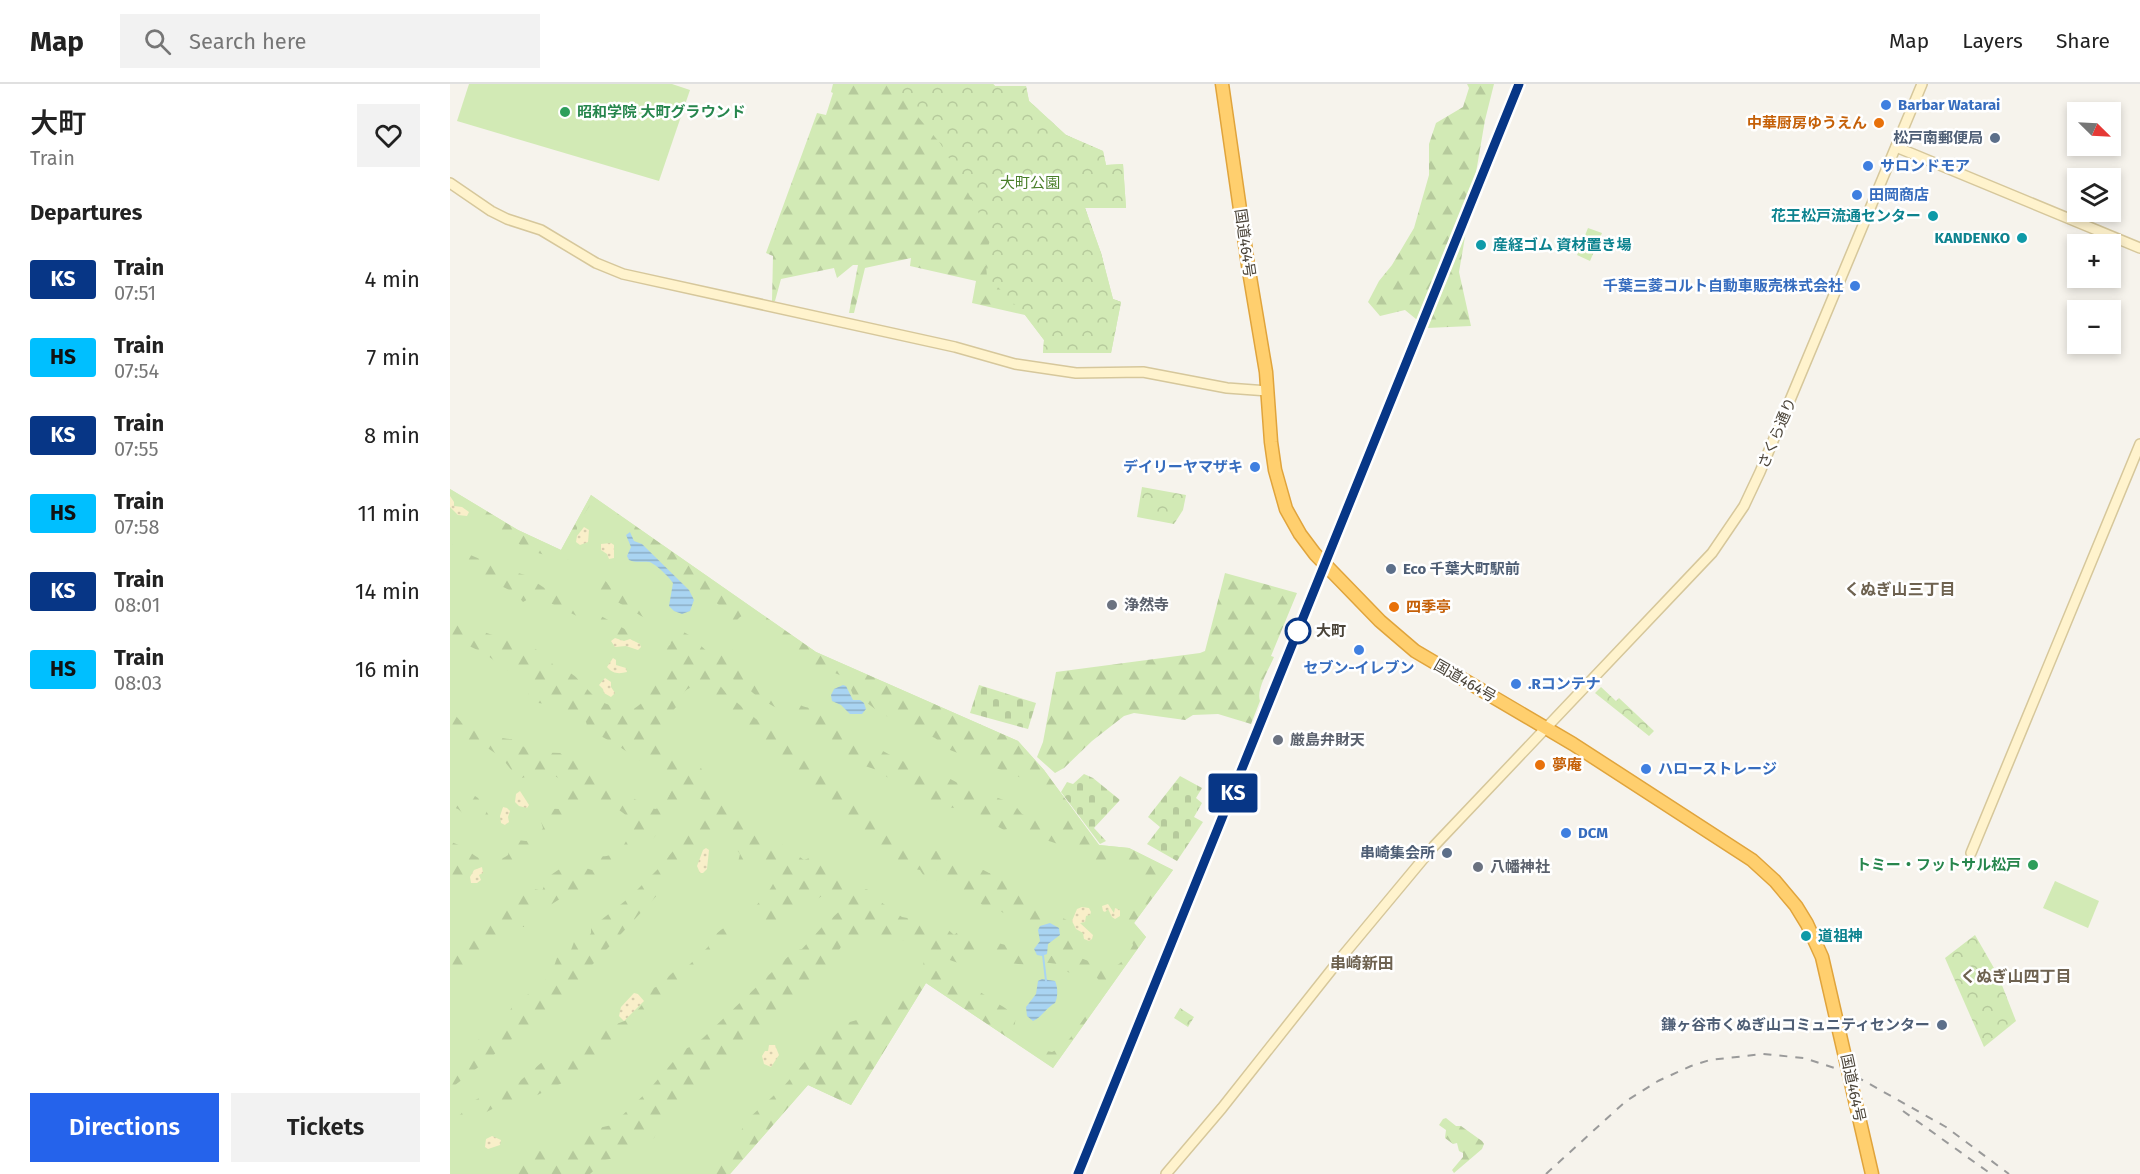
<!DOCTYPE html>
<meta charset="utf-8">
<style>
body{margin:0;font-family:"Fira Sans","Noto Sans JP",sans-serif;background:#f2f2f2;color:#222;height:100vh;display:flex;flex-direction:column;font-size:22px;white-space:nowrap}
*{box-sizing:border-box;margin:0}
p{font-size:20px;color:#767676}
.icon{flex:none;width:33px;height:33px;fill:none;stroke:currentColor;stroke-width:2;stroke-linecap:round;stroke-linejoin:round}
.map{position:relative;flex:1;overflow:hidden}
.panel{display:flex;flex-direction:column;background:#fff;width:450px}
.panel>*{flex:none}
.badge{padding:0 12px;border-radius:4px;font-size:21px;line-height:39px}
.needle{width:39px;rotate:114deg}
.fabs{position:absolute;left:1617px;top:18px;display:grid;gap:12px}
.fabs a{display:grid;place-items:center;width:54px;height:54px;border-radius:0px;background:#fff;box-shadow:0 3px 9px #0003;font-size:30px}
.map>.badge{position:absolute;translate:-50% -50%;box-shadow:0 0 0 3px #fff}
h2{padding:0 30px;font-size:22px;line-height:54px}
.round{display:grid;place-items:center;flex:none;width:63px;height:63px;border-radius:0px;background:#f2f2f2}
.head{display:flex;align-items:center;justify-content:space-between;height:102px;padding:0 30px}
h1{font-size:28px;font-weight:600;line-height:45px}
.button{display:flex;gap:12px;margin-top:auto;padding:12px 30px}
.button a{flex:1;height:69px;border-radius:0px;background:#2563eb;color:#fff;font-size:24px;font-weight:600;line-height:69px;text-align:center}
.button a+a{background:#f2f2f2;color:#222}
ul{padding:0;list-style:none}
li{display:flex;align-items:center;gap:18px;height:78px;padding:0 30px}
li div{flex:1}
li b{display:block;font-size:22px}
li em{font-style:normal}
li .badge{min-width:66px;font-weight:700;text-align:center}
header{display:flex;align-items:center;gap:36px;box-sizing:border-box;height:84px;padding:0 30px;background:#fff;border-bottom:2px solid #e0e0e0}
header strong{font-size:28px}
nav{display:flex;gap:33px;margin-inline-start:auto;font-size:21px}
.search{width:420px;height:54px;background:#f2f2f2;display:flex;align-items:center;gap:15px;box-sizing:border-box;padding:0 21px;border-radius:0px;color:#767676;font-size:22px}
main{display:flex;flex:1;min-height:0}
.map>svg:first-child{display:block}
.grass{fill:#d2eab5}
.forest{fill:url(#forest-firs);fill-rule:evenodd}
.sand{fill:url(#sand-dots)}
.cemetery{fill:url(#cemetery-stones)}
.park{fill:url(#park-crowns)}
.water{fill:url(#water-rules)}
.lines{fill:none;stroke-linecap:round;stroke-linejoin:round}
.stream{stroke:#a9d4f2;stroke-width:2}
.secondary-casing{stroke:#d6c79b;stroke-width:12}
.highway-casing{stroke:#e0a43c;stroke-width:15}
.secondary{stroke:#fff3cd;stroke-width:9}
.highway{stroke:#ffcf6e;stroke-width:12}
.rail{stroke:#9a9a9a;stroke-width:2;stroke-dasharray:8 8;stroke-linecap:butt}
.line-casing{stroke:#fff;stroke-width:14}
.line{stroke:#073686;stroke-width:9}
.shop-dot{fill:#3f7fe0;stroke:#fff;stroke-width:2}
.leisure-dot{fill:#2e9e5b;stroke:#fff;stroke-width:2}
.food-dot{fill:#e8710a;stroke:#fff;stroke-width:2}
.service-dot{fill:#5c6f8a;stroke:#fff;stroke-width:2}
.culture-dot{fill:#0f9aa8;stroke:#fff;stroke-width:2}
.worship-dot{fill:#6b7280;stroke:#fff;stroke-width:2}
.stop-dot{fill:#fff;stroke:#073686;stroke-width:3}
.labels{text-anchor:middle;stroke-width:5;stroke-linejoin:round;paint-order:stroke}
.shop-label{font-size:15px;font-weight:bold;fill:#366cbe;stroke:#fff;text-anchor:start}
.leisure-label{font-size:15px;font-weight:bold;fill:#27864d;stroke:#fff;text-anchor:start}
.food-label{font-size:15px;font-weight:bold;fill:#c56008;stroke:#fff;text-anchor:start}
.service-label{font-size:15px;font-weight:bold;fill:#4e5e75;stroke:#fff;text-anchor:end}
.park-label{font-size:15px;fill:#4a7f2a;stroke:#fff}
.culture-label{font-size:15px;font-weight:bold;fill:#0d838f;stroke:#fff;text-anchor:end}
.street-label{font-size:15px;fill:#4b4439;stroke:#fff}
.worship-label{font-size:15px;font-weight:bold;fill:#5b616d;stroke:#fff;text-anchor:start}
.stop-label{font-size:15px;font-weight:bold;fill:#4b4439;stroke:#fff;text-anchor:start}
.neighbourhood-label{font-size:16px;font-weight:bold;fill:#6e6250;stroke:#fff}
</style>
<header>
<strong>Map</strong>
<div class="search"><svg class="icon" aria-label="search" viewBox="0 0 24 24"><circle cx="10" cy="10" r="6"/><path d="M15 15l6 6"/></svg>Search here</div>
<nav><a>Map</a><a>Layers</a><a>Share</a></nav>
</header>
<main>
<section class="panel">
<div class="head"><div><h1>大町</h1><p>Train</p></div><a class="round"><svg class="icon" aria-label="heart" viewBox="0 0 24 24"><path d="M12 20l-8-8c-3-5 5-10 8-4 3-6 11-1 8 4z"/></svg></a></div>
<h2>Departures</h2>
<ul>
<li><span class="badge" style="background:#073686;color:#fff">KS</span><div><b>Train</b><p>07:51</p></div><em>4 min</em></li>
<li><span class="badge" style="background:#00bfff;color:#111">HS</span><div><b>Train</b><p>07:54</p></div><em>7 min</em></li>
<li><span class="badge" style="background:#073686;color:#fff">KS</span><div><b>Train</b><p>07:55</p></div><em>8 min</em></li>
<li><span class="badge" style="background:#00bfff;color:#111">HS</span><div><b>Train</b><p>07:58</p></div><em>11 min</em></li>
<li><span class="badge" style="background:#073686;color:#fff">KS</span><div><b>Train</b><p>08:01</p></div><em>14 min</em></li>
<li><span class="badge" style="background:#00bfff;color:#111">HS</span><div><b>Train</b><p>08:03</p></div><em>16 min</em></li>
</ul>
<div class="button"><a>Directions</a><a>Tickets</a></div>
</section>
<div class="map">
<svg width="1690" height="1090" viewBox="0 0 1690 1090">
<defs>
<pattern id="forest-firs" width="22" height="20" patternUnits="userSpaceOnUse" patternTransform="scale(1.5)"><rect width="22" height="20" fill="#d2eab5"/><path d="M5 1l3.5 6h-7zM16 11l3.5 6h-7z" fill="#b6ca9c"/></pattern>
<pattern id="sand-dots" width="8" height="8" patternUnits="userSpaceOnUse" patternTransform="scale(1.5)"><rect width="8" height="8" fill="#f9efc9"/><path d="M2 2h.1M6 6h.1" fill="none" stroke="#d7cead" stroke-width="1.8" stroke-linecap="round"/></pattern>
<pattern id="cemetery-stones" width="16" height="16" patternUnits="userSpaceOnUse" patternTransform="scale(1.5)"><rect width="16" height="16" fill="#d2eab5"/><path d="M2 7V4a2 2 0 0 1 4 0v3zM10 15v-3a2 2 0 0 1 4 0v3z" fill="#b6ca9c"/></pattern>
<pattern id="park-crowns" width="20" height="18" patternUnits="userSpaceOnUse" patternTransform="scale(1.5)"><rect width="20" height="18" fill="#d2eab5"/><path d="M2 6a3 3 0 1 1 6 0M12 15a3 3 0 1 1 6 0" fill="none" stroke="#b6ca9c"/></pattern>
<pattern id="water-rules" width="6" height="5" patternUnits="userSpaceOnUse" patternTransform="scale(1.5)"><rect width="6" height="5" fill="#a9d4f2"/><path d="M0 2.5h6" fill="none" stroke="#8caec5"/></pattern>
</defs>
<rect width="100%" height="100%" fill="#f6f3ec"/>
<g class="grass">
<polygon points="19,0 222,0 240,6 209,97 7,37"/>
<polygon points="0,405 68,446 111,466 141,411 366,568 568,657 594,686 649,761 679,764 723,786 684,839 696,853 603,984 476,899 401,1021 358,1001 280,1090 0,1090"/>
<polygon points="1605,797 1649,817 1638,844 1593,824"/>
</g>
<g class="forest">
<polygon points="383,0 543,0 545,2 576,2 579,17 616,51 653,67 656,81 673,80 676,124 635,124 651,169 663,215 671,218 661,269 593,269 594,256 575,231 522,219 526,197 460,182 461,174 415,184 404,229 399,229 408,181 403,181 387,194 384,184 331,195 325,217 322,217 323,172 316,169 367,29 376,31 383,9 381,8"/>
<polygon points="1017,0 1044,0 1035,36 1009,188 1021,242 977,244 955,226 930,232 918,218 929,197 942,181 964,144 979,91 979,60 986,39 1013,23 1019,4"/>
<path d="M0,405L68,446L111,466L141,411L366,568L568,657L594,686L649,761L679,764L723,786L684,839L696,853L603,984L476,899L401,1021L358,1001L280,1090H249L288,1052L298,1035L333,1003L386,942L431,929L434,927L443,909L460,898L472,885L476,870C468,864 455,852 445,858C440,861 439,864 432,865C425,858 414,850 403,853C390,856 388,873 380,882C374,889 366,894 359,901C341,917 327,936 312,954L295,959L258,987L251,998L253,1009L249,1014L227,1017L220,1028C208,1033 211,1044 204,1054C203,1055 196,1059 195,1060L188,1058L173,1072L155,1076L140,1090H63L71,1071L82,1066L105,1069L123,1059L135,1047L162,1041L197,1008L234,965L243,962L253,954L344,867L352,865L372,843L393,824L389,811L384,806L380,807L348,827L340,835L303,839L213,924L162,964L145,983L71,1019L50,1021L0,1047V1038L11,1030L19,1019L54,1002H64L91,979L109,977L123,972L129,962L161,942L180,935L196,916L197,907L208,902L230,882H238L258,863L259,856C274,843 279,838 299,840C303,817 315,817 324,798C321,786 310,775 297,776L290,784L287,782L290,770L278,754L265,748C246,757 236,773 225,792L116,909L40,974L0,1005V983L14,973L16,968L28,965L27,959L29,955L54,936L69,912L77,911L87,904V900L95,897L96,886L103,885L107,874L121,866L124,858L137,855L141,849V844L180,813L208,785L253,731L257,723L253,716L247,713C237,718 227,725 220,732C212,740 208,752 199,758C186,767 165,773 159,790C155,792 150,793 145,795C134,801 126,817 113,813L94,825H84L74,843H69L66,847L51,850L47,855L50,860L40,867L33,865C21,875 17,889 7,901L0,902V875L4,874L60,813L82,804L92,807L98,793L111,784L126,781L142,786C150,766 149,776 163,770C175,766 181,748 182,737C171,725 152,714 136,716L123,728L113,744L93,758L79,764L68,774L50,780L24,781L10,800L0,803V758C24,763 31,790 58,771L60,762L36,745L35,740L30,736L16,732L8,725L0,722V714L15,722L22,717L25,712C34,717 35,727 41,735C50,749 69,762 86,755L93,744L87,724L109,725L119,711L114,697L101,690L93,688L72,694L67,693L51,673L39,665L10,655L0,646V630L6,632L12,639C34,634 41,657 63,655L81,668L110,669L131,681L154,700L205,725L213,723L224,702L221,698L167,661L138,645L136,638L128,632H121L106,621L88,619L80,615L76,600L34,569L17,561L0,558V530C11,534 19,541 30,546C53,558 92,557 105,584C124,585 132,601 145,613C151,618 158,621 166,623C170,625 175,627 179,626C196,624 208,592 213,578L210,570L198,561L179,551H166L96,517L82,513L73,518C62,505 52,502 37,497C31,495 26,490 21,486C13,482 8,481 0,475V459L11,467L51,484L75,491L99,507L129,520L182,549L215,563L220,561L222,555L220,549L132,497L120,488L115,478L111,476L75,465L51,445L21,430L13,419L0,410ZM140,421C170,421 196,461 217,479C238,498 262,513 282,533L280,549L266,568L260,570L239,551L223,542L216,535L209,534L206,527L193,523L182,509L162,505L154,495C140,500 129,491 119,481C116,466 117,458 127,446V441ZM294,531H299L315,541L332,557L359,578L399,595L403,601L401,606L404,614L412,615L429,628L453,641H460L467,645V651L470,653L478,651L485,654L500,666L595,703C606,713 616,727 601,738L584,735L572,730L564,720L506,698L487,688L470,685L442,672L389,643L369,619L365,617L360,624C350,623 343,616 334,613C329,612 325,613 321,610C314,604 307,595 300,591C291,586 288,589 283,577C280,569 285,561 284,554C283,544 285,534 294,531ZM276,591L296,603L309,614L388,659L392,666L412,681L424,685L480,719L494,723L516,725L534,732L543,740L554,746C572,741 578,749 594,755C607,761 619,760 626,774L642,781L649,788C656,781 671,775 681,777C684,788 700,789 697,803L676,839L683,861C665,894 659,883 627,873C626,863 627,845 619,838C614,833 607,833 603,827L558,792L539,789L520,779L500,775L488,767L477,766L455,759L412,722L403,721C397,709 373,681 359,679L319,640L306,635L276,609L268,599L270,593ZM244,603C269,611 283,632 296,654L300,657H306C319,669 339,694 355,697L359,707L384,723L425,762L433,765L460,784L470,786C477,797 477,792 486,796C495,800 500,810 511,811L513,818L521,819L525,815L536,824L550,827L570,838L586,843L606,835L617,842L620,846C613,871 606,874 581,874L580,868C564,863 548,859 532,855C525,853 518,849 509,847L504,851L493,841L452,833L428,816L417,805L403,806L391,795L380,793L372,777L362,773L354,776L303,740L280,721L268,707L247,697L252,685L244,681L235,683C224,671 205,657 214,638C217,633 222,628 226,623C231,614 233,604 244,603ZM537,864L548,868L549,877L555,882L560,879L578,881L583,877L608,880C611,883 615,887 620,889C626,891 630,887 635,888C646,888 654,900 651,910L621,953L613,962L602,968L592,966L581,961L575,953L564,948L566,930C550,923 529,903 514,903L512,897L482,885L481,882L485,871L523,884L525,880L520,871L522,868Z"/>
<path d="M775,489L847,509L821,572L824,573C819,585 806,605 810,617L801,640L768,630L743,631L735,636L684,629L674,632L642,657L614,684L605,689L587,673L593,658L606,588L750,569L755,567Z"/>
<polygon points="996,1034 1006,1042 1011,1042 1032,1057 1034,1060 1032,1065 1004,1089 1002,1086 1013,1073 1013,1069 1009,1067 1007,1059 1003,1060 995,1054 996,1046 989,1041 993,1035"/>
</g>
<g class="sand">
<polygon points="0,412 4,418 4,422 12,423 19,428 17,432 8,431 0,423"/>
<polygon points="134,443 139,446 138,458 130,461 126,458 127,452"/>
<polygon points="151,460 161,459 164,461 164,474 159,475 157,470 151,466"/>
<polygon points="165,554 174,557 180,555 190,560 191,563 188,566 176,562 165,563 161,557"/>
<path d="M163,574L166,576V581L176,584L177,588C169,590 163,590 157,583Z"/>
<polygon points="155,594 161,598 161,603 165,609 161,613 154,609 153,605 149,601"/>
<polygon points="70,707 79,721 77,724 69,722 65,718 66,710"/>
<polygon points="53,723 57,724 60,727 58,733 59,738 55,741 51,739 50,732"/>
<polygon points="256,764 259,766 257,785 253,789 250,789 247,782 253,766"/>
<polygon points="32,783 33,789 29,791 31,796 27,799 21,799 20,793 24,786"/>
<polygon points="658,820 664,829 665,824 670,826 670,832 665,835 662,833 658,825 655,828 653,827 652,822"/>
<polygon points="632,823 639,824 641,828 640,831 636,832 635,838 630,839 643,851 642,855 639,857 634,855 633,849 626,845 622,837 627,825"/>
<polygon points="184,909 188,910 194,917 174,937 169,932 171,923"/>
<polygon points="319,961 325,961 329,971 321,983 314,980 312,972 315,967 318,967"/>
<polygon points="42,1052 51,1056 50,1061 38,1065 35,1063 36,1055"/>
</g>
<g class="cemetery">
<polygon points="529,601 586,619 578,645 520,629"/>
<polygon points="634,690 643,694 670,716 644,744 656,757 650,760 611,708 617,698 623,700"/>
<polygon points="730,692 752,704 746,714 752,719 744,733 753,738 727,777 697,760 710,743 698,733"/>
</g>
<g class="park">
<polygon points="446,0 543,0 545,2 576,2 579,17 616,51 653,67 656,81 673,80 676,124 635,124 651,169 663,215 671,218 661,269 593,269 594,256 575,231 537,192 535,173 541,153 510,93 490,59 447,8"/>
<polygon points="1138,144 1152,149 1140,177 1127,171"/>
<polygon points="692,403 736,411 733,426 724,440 687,433"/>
<polygon points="1151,603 1166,617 1169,614 1204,647 1199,652 1145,609"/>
<polygon points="1525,851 1548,891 1566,937 1534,963 1495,874"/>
<polygon points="730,924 744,933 738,943 724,934"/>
</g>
<g class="water">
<path d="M180,448L184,457L192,460L239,506L244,516L240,527L232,530L224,527L219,522L223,499C220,494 205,479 199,478C192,477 186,479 179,476L177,472L181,463L176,451Z"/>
<polygon points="393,601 396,602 403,616 410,616 414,619 416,625 412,630 400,630 391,621 382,617 381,611 384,605"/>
<polygon points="600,839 609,844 610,851 598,860 597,870 592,872 587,871 584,865 590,857 588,846 590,842"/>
<path d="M592,895L605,897C608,903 608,913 605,919C596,924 592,933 583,937L577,932L576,923L586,910L588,897Z"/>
</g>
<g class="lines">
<polyline class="stream" points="593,871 596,897"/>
<g class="secondary-casing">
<g id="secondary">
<polyline points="1446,63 1690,164"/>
<polyline points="0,99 41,127 57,135 91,146 146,179 173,190 505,263 565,280 626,289 693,288 777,304 818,307"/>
<polyline points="1521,769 1690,360"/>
<polyline points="716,1090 772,1024 890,875 984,762 1262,469 1294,422 1310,388 1472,0"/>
</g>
</g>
<g class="highway-casing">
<polyline id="highway" points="772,0 798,181 816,288 821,358 825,386 836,425 850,450 865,470 930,537 965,567 1123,660 1302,776 1325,797 1346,822 1357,840 1372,873 1422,1090"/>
</g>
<use href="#secondary" class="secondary"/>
<use href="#highway" class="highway"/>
<g class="rail">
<polyline points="1453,1027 1541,1090"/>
<polyline points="628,1090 1069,0"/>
<polyline points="1096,1090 1176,1017 1208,997 1241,982 1260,976 1313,970 1354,974 1400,989 1496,1043 1559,1090"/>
</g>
</g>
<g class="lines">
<g class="line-casing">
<polyline id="line" points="628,1090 1069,0"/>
</g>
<use href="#line" class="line"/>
</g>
<g class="shop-dot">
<circle cx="1436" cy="21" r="6"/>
<circle cx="1418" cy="82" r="6"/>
<circle cx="1407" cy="111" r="6"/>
<circle cx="1405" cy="202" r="6"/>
<circle cx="805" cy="383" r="6"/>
<circle cx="909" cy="566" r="6"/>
<circle cx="1066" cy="600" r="6"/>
<circle cx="1196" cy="685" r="6"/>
<circle cx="1116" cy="749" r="6"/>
</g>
<g class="leisure-dot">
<circle cx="115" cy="28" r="6"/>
<circle cx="1583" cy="781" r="6"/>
</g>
<g class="food-dot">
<circle cx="1429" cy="39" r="6"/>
<circle cx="944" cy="523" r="6"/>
<circle cx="1090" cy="681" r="6"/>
</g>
<g class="service-dot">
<circle cx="1545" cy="54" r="6"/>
<circle cx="941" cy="485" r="6"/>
<circle cx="997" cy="769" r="6"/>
<circle cx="1492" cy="941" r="6"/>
</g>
<g class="culture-dot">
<circle cx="1483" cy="132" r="6"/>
<circle cx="1572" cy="154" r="6"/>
<circle cx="1031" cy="161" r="6"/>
<circle cx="1356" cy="852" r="6"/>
</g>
<g class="worship-dot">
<circle cx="662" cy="521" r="6"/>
<circle cx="828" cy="656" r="6"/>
<circle cx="1028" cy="783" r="6"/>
</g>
<circle class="stop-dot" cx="848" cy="547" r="12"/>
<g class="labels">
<g class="shop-label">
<text x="1448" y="26">Barbar Watarai</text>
<text x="1430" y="87">サロンドモア</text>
<text x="1419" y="116">田岡商店</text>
<text x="1393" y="207" text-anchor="end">千葉三菱コルト自動車販売株式会社</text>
<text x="793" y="388" text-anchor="end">デイリーヤマザキ</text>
<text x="909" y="589" text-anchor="middle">セブン-イレブン</text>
<text x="1078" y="605">.Rコンテナ</text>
<text x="1208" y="690">ハローストレージ</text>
<text x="1128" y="754">DCM</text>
</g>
<g class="leisure-label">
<text x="127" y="33">昭和学院 大町グラウンド</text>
<text x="1571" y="786" text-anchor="end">トミー・フットサル松戸</text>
</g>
<g class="food-label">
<text x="1417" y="44" text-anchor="end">中華厨房ゆうえん</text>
<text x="956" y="528">四季亭</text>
<text x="1102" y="686">夢庵</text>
</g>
<g class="service-label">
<text x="1533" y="59">松戸南郵便局</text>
<text x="953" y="490" text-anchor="start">Eco 千葉大町駅前</text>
<text x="985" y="774">串崎集会所</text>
<text x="1480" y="946">鎌ヶ谷市くぬぎ山コミュニティセンター</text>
</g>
<g class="park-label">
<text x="580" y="104">大町公園</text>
</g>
<g class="culture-label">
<text x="1471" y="137">花王松戸流通センター</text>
<text x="1560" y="159">KANDENKO</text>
<text x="1043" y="166" text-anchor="start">産経ゴム 資材置き場</text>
<text x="1368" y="857" text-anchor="start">道祖神</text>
</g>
<g class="street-label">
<text transform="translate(795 159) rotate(82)" y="5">国道464号</text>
<text transform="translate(1327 349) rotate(-67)" y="5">さくら通り</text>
<text transform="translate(1015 597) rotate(30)" y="5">国道464号</text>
<text transform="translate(1403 1004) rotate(78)" y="5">国道464号</text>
</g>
<g class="worship-label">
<text x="674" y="526">浄然寺</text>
<text x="840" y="661">厳島弁財天</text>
<text x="1040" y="788">八幡神社</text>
</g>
<g class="stop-label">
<text x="866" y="552">大町</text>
</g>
<g class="neighbourhood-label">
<text x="1450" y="511">くぬぎ山三丁目</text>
<text x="912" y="885">串崎新田</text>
<text x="1566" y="898">くぬぎ山四丁目</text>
</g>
</g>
</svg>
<div class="fabs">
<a><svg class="needle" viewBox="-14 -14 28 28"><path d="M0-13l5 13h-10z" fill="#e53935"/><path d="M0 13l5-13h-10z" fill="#767676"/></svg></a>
<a><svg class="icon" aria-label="layers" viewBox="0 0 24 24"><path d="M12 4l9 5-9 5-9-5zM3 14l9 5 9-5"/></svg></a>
<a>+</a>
<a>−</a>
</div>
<b class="badge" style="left:783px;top:709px;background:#073686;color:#fff">KS</b>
</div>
</main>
